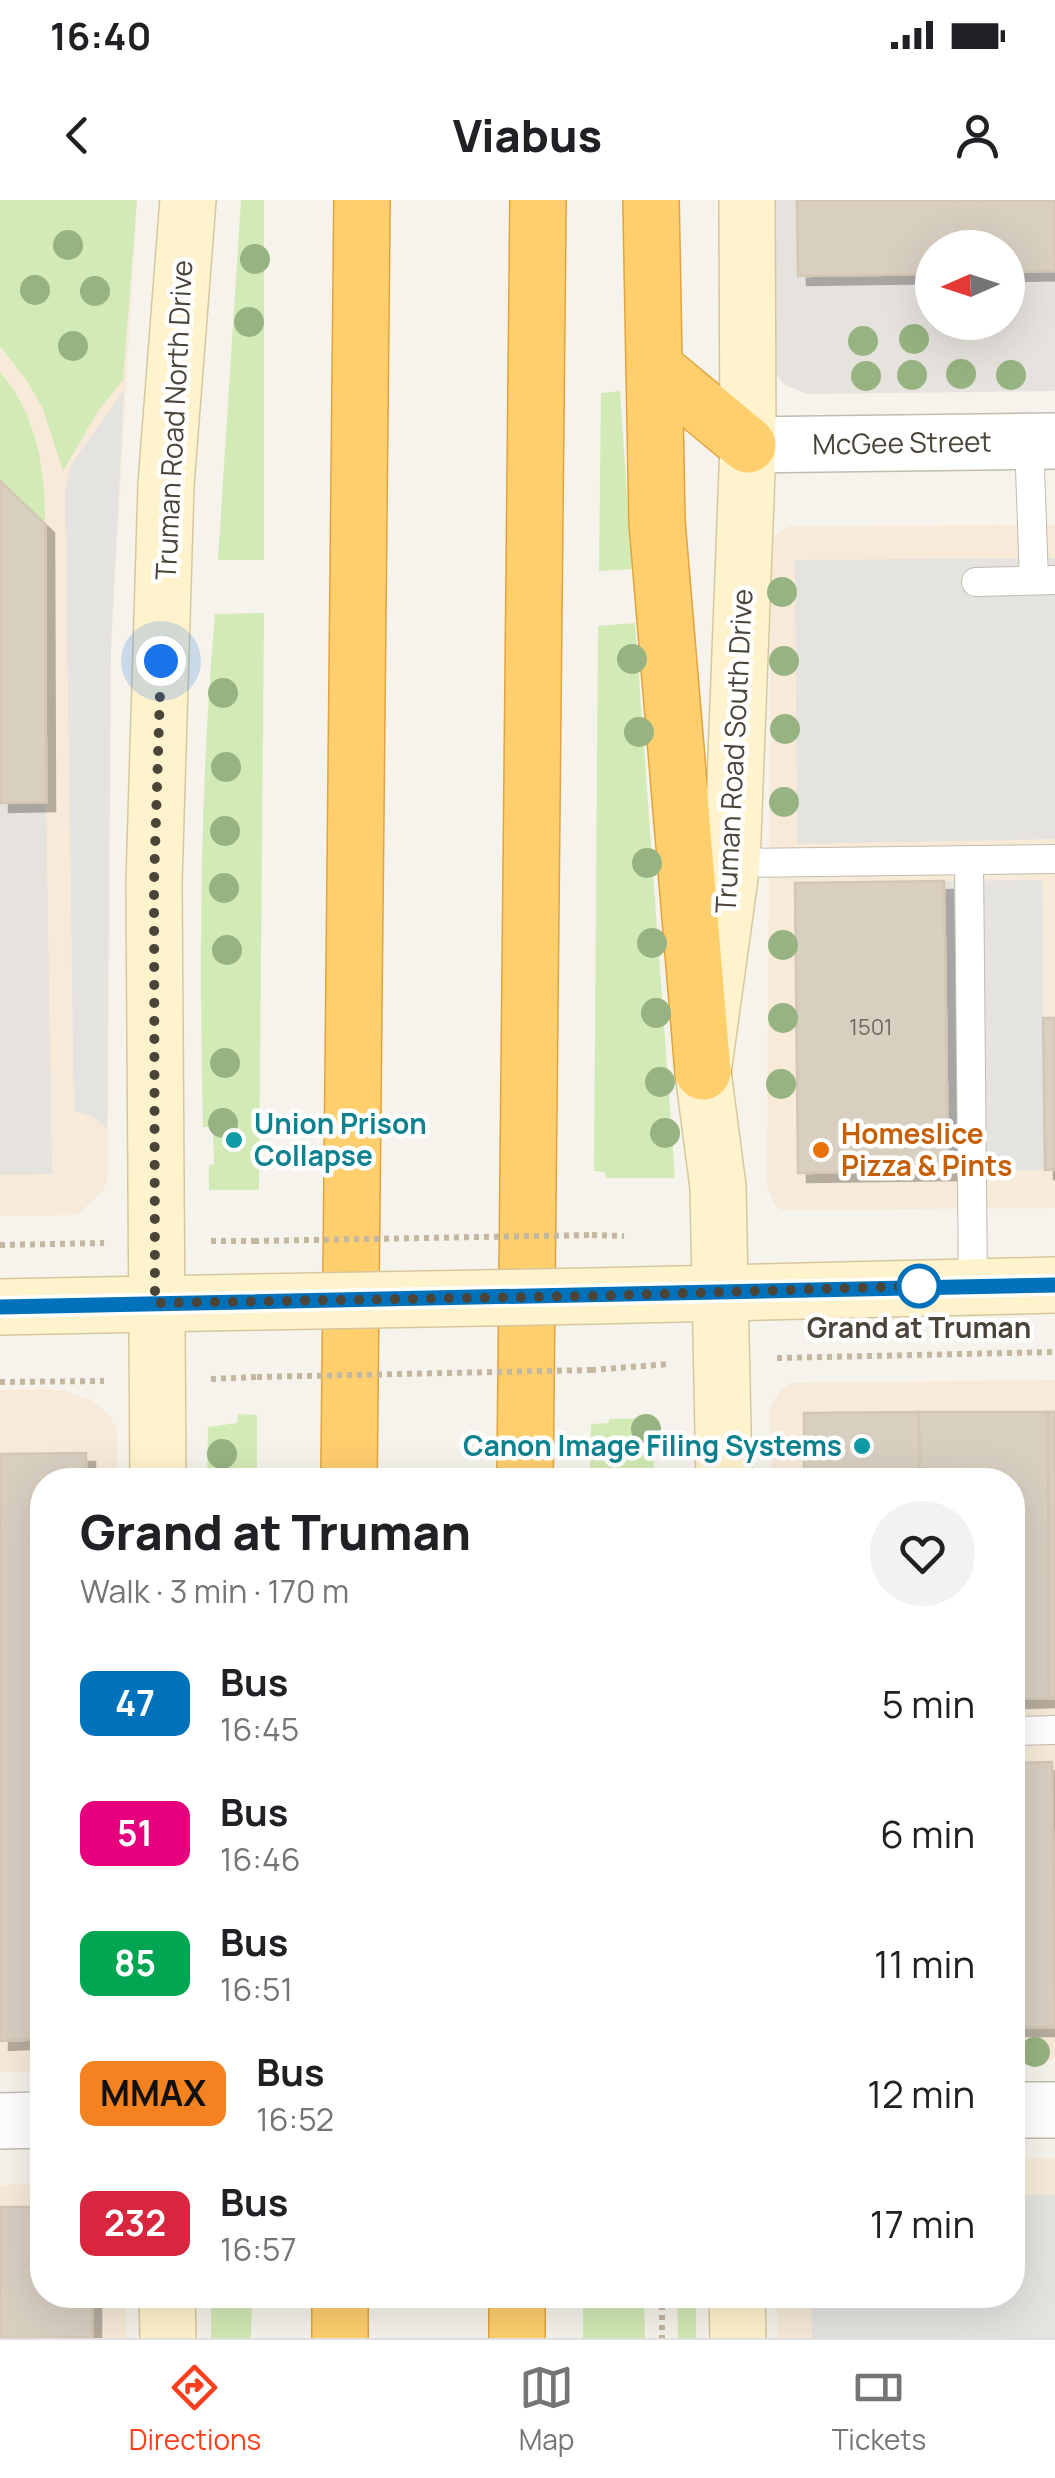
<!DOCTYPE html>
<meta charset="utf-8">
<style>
body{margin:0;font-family:Manrope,sans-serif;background:#f2f2f2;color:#202124;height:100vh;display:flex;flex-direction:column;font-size:38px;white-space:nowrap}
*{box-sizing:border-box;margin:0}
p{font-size:32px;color:#757577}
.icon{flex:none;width:55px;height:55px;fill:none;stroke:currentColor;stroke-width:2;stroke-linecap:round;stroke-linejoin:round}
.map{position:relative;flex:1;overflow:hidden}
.details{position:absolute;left:30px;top:1268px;width:995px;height:840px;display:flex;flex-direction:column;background:#fff;border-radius:40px;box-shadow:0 10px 40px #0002}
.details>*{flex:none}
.badge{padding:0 20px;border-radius:15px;font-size:35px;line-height:65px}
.needle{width:65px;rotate:267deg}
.fabs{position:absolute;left:915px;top:30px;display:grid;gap:20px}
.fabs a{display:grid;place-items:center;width:110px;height:110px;border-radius:50%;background:#fff;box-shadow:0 10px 40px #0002;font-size:50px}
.you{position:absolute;width:50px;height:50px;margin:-25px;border:8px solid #fff;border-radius:50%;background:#1a73e8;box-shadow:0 0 0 15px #1a73e833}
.map>.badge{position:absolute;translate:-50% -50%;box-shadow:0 0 0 5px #fff}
.round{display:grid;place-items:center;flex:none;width:105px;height:105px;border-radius:52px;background:#f2f2f2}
.head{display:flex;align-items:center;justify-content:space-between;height:170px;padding:0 50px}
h1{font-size:48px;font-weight:800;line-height:75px}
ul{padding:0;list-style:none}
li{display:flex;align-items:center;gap:30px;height:130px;padding:0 50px}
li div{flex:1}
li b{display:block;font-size:38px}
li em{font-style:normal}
li .badge{min-width:110px;font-weight:700;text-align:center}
.status{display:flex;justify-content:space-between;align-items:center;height:70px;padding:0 50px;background:#fff;direction:ltr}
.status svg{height:28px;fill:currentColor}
header{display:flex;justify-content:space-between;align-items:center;height:130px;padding:0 50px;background:#fff;font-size:45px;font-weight:800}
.menu{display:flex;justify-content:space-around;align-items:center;height:140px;border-top:2px solid #e0e0e0;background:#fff;font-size:28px;color:#757577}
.menu a{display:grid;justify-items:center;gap:5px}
.menu .current{color:#fc3f1d}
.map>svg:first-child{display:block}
.commercial{fill:#f7ead8}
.industrial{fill:#e6e2dd;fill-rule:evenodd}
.green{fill:#d2eab5}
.parking{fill:#e5e3e0}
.building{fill:#d8cfc1;stroke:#d3c7b4;stroke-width:2.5;filter:url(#shadow)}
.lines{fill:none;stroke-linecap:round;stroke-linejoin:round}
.service-casing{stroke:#c2bbae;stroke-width:30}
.minor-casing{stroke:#c2bbae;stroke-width:58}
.tertiary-casing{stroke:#c2bbae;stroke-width:58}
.secondary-casing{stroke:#d6c79b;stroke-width:58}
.motorway-casing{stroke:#e0a43c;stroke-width:58}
.path{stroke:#c4b79f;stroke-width:6;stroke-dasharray:5 5;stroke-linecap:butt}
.service{stroke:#fff;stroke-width:28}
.minor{stroke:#fff;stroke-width:55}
.tertiary{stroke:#fff;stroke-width:55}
.secondary{stroke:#fff3cd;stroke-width:55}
.motorway{stroke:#ffcf6e;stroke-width:55}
.secondary-bridge-casing{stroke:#d6c79b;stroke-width:58;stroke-linecap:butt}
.path-bridge{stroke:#c4b79f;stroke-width:6;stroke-dasharray:5 5;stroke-linecap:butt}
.secondary-bridge{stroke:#fff3cd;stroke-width:55}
.tree{fill:#97b381}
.line-casing{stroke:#fff;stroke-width:22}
.line{stroke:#0072bc;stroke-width:15}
.walk{stroke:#4b4439;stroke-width:10;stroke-dasharray:0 18}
.culture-dot{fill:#0f9aa8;stroke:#fff;stroke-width:4}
.food-dot{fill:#e8710a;stroke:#fff;stroke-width:4}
.stop-dot{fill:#fff;stroke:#0072bc;stroke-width:5}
.labels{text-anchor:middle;stroke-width:9;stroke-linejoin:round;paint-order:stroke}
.number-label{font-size:22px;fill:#6e675b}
.street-label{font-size:28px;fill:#4b4439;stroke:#fff}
.culture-label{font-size:28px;font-weight:bold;fill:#0d838f;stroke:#fff;text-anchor:start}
.food-label{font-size:28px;font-weight:bold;fill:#c56008;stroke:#fff;text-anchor:start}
.stop-label{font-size:28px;font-weight:bold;fill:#4b4439;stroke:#fff}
</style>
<div class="status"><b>16:40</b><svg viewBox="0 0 49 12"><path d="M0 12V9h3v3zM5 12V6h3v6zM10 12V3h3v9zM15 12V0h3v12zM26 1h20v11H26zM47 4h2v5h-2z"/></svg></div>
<header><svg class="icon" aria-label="back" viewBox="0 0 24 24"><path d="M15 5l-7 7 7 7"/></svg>Viabus<svg class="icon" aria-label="person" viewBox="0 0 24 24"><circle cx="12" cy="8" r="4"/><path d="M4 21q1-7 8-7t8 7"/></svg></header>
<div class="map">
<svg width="1055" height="2138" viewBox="0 0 1055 2138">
<defs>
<filter id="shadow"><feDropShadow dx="9" dy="9" stdDeviation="0" flood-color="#0004"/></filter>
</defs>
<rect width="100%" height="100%" fill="#f6f3ec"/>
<g class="commercial">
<polygon points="0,0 137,0 111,446 108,977 104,989 77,1015 0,1016"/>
<polygon points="1055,325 1055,1008 781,1010 775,1005 767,988 771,348 775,336 790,326"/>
<polygon points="1055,1180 1055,1860 1013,1861 1012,1280 771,1280 770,1209 780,1191 792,1183"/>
<polygon points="48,1189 66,1191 93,1201 110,1216 117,1232 117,1280 42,1280 42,1872 0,1872 0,1190"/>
<polygon points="1055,1958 1055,2138 778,2138 777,2095 1012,2095 1013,1959"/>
<polygon points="42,1984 42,2095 126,2095 126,2138 0,2138 0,1985"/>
</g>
<g class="industrial">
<path d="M771,0H1055V191L808,194L785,185L777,176L774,158ZM932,48H1008V122H932Z"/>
<polygon points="46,602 52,974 0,975 0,603"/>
</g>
<g class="green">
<polygon points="0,0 137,0 123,180 98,211 63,271 43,209 27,181 0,146"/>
<polygon points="241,0 264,0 264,360 218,360"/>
<path d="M0,172C37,215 45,268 45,324L0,281Z"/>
<polygon points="620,191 632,369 599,371 601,193"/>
<path d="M264,413L259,990H209V965L214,964L213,927H203C199,753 200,587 215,414Z"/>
<polygon points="635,423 675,978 606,978 605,972 594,971 598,426"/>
<polygon points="238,1214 257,1215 257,1280 207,1280 208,1227 237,1223"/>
<polygon points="653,1218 654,1280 590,1280 591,1224 609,1223 609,1219"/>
<polygon points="211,2095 252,2095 251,2138 211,2138"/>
<polygon points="583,2095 644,2095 645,2138 583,2138"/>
<polygon points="677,2095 696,2095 696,2138 678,2138"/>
</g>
<g class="parking">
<polygon points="124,190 111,446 107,929 94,917 74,911 65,292 70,266"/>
<polygon points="1055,358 1055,639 797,644 795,360"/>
<polygon points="1042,680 1045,970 948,971 944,681"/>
<polygon points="1013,1995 1055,1995 1055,2138 812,2138 811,2095 1012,2095"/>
</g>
<g class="building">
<polygon points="797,0 1055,0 1055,71 1008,72 1008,48 932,48 932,74 798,76"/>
<polygon points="0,281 45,324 46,602 0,603"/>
<polygon points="944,681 948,971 798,973 795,683"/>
<polygon points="1043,818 1055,818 1055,969 1045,970"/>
<polygon points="919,1212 920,1280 804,1280 804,1213"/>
<polygon points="919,1212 1048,1212 1049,1498 1012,1499 1012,1280 920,1280"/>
<polygon points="1048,1212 1055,1212 1055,1498 1049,1498"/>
<polygon points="86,1253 86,1280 42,1280 42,1839 0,1841 0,1254"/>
<polygon points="1052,1562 1055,1827 1012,1827 1012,1563"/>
<polygon points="0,2007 42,2007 42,2095 92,2095 92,2138 0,2138"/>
</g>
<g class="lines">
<g class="service-casing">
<g id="service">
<polyline points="1029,241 1034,380"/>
<polyline points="976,382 1055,380"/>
<polyline points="969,660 973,1086"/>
<polyline points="732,663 1055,659"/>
<polyline points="1012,1531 1055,1530"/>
</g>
</g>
<g class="minor-casing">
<polyline id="minor" points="1012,1910 1055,1910"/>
</g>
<g class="tertiary-casing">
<g id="tertiary">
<polyline points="748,245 1055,241"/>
<polyline points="0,1921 42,1920"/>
</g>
</g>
<g class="secondary-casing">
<g id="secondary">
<polyline points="592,1096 1055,1085"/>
<polyline points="0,1107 258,1102"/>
<polyline points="158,1280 154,683 166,285 188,0"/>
<polyline points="724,1280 718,987 703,872 732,663 748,245 747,0"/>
<polyline points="167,2095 168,2138"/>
<polyline points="737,2095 738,2138"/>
</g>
</g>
<g class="motorway-casing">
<g id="motorway">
<polyline points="651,0 657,322 703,872"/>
<polyline points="654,167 748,245"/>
<polyline points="349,1280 362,0"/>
<polyline points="525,1280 538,0"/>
<polyline points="340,2138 340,2095"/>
<polyline points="517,2138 517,2095"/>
</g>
</g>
<g class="path">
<polyline points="592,1035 624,1036"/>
<polyline points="211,1041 254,1041"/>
<polyline points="0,1045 104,1043"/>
<polyline points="777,1158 1055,1152"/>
<polyline points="591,1170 670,1164"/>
<polyline points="211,1179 257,1177"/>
<polyline points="0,1182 104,1181"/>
<polyline points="662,2095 662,2138"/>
</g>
<use href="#service" class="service"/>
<use href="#minor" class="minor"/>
<use href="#tertiary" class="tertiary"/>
<use href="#secondary" class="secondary"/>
<use href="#motorway" class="motorway"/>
<g class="secondary-bridge-casing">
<polyline id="secondary-bridge" points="258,1102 592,1096"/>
</g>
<g class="path-bridge">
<polyline points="254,1041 592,1035"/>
<polyline points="257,1177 591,1170"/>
</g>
<use href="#secondary-bridge" class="secondary-bridge"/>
</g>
<g class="tree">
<circle cx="68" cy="45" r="15"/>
<circle cx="255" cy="59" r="15"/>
<circle cx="35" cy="90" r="15"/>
<circle cx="95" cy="91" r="15"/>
<circle cx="249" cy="122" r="15"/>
<circle cx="914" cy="139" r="15"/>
<circle cx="863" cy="141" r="15"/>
<circle cx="73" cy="146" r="15"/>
<circle cx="961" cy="174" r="15"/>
<circle cx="912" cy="175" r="15"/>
<circle cx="1011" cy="175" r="15"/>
<circle cx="866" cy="176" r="15"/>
<circle cx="782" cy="392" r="15"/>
<circle cx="632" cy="459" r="15"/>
<circle cx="784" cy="461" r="15"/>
<circle cx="223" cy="493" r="15"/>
<circle cx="785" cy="529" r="15"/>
<circle cx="639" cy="532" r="15"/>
<circle cx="226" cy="567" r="15"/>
<circle cx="784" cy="602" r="15"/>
<circle cx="225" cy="631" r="15"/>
<circle cx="647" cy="663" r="15"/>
<circle cx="224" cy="688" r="15"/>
<circle cx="652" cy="743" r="15"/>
<circle cx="783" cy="745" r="15"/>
<circle cx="227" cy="750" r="15"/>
<circle cx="656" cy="813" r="15"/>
<circle cx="783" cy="818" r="15"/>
<circle cx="225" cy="863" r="15"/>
<circle cx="660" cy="882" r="15"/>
<circle cx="781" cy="884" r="15"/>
<circle cx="223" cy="923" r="15"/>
<circle cx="665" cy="933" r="15"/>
<circle cx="646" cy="1229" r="15"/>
<circle cx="222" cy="1254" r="15"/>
<circle cx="1035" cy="1852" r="15"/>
</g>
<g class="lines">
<g class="line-casing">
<polyline id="line" points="0,1107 1055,1085"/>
</g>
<use href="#line" class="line"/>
<polyline class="walk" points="161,461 154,682 155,1103 592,1096 919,1086"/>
</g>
<g class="culture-dot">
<circle cx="234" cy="940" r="10"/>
<circle cx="862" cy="1246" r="10"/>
</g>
<circle class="food-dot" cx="821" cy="950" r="10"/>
<circle class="stop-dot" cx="919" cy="1086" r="20"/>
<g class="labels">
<g class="number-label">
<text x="871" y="835">1501</text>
</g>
<g class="street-label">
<text transform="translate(174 220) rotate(-87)" y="10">Truman Road North Drive</text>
<text transform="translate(902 243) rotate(-1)" y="10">McGee Street</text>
<text transform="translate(734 551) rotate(-87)" y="10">Truman Road South Drive</text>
</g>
<g class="culture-label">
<text x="254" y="934">Union Prison<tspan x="254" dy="32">Collapse</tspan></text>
<text x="842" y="1256" text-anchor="end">Canon Image Filing Systems</text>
</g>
<g class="food-label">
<text x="841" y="944">Homeslice<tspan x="841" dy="32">Pizza &amp; Pints</tspan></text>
</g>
<g class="stop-label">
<text x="919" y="1138">Grand at Truman</text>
</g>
</g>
</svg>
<div class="fabs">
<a><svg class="needle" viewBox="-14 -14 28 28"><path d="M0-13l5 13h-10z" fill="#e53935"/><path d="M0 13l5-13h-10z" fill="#757577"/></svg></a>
</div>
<div class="you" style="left:161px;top:461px"></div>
<section class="details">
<div class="head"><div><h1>Grand at Truman</h1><p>Walk · 3 min · 170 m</p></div><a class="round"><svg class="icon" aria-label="heart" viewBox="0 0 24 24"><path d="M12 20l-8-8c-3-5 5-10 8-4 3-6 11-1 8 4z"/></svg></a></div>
<ul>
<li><span class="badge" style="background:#0072bc;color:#fff">47</span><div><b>Bus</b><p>16:45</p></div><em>5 min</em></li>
<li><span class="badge" style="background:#e6007e;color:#fff">51</span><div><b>Bus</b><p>16:46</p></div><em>6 min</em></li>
<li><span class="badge" style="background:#00a651;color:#fff">85</span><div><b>Bus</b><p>16:51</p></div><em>11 min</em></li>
<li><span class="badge" style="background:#f58220;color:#111">MMAX</span><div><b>Bus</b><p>16:52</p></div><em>12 min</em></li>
<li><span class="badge" style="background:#d7263d;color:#fff">232</span><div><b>Bus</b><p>16:57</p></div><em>17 min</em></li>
</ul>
</section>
</div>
<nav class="menu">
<a class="current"><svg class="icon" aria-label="directions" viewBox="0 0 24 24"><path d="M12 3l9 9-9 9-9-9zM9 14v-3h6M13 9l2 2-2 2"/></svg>Directions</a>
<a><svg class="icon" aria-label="map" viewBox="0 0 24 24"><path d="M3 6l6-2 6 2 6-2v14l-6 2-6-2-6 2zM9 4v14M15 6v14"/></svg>Map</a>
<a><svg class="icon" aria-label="tickets" viewBox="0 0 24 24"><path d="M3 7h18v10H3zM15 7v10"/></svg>Tickets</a>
</nav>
